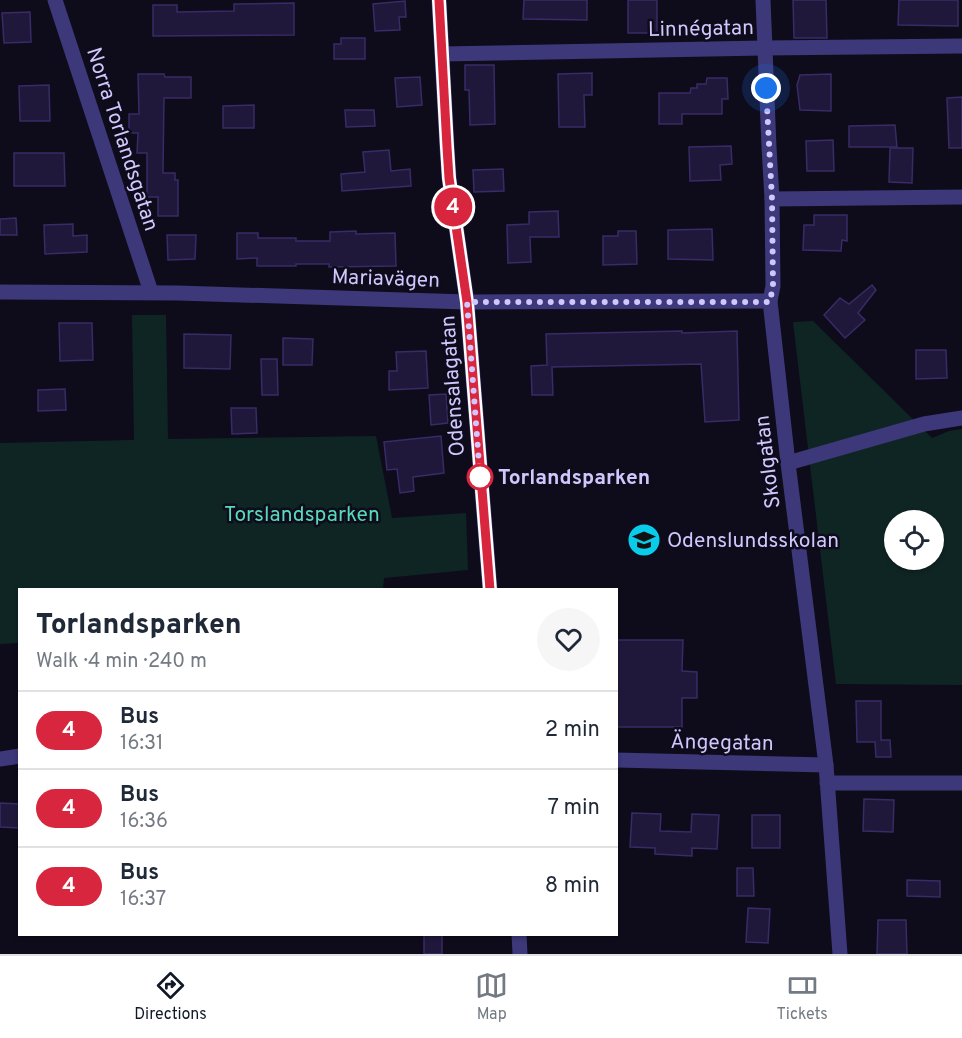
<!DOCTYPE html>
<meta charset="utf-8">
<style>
body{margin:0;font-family:Overpass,sans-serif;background:#f6f6f7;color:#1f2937;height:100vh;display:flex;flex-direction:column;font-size:22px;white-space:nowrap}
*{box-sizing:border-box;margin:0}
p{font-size:20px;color:#747a83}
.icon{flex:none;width:33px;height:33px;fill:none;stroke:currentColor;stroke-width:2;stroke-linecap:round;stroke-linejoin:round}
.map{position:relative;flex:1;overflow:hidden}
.details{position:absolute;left:18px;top:588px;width:600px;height:348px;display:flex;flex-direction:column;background:#fff;border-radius:0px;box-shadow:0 2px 4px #0004}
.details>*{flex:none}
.badge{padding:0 12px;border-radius:20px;font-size:21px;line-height:39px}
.tools{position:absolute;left:884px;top:510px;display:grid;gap:12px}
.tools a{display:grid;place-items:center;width:60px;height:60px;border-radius:50%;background:#fff;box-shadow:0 2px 4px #0004;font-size:30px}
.you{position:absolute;width:30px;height:30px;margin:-15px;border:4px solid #fff;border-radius:50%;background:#1a73e8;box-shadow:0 0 0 9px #1a73e833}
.map>.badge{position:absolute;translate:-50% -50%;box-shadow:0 0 0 3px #fff}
.round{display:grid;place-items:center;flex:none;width:63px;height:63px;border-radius:32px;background:#f6f6f7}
.summary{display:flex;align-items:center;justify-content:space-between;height:102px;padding:0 18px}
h1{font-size:28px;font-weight:800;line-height:45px}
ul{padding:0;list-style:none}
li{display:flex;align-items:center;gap:18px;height:78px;padding:0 18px;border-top:2px solid #e0e1e3}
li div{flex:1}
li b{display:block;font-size:22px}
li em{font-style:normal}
li .badge{min-width:66px;font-weight:700;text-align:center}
.tab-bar{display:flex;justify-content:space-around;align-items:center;height:84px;border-top:2px solid #e0e1e3;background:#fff;font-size:16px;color:#747a83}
.tab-bar a{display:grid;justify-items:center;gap:3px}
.tab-bar .active{color:#111827}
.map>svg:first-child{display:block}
.green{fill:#0f2524;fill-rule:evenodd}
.building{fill:#20183b;stroke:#382b66;stroke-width:1.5}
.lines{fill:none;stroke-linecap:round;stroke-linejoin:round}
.minor{stroke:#3c3879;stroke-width:15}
.line-casing{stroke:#fff;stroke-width:14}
.line{stroke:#d7263d;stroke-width:9}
.walk{stroke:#cfc7fd;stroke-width:6;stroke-dasharray:0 10.8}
.stop-dot{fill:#fff;stroke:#d7263d;stroke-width:3}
.labels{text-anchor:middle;stroke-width:5;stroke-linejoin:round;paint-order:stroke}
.street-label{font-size:21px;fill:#cfc7fd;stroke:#0e0b1b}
.stop-label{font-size:21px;font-weight:bold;fill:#cfc7fd;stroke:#0e0b1b;text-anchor:start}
.park-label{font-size:21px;fill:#57d9bc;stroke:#0e0b1b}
.poi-label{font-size:21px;fill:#cfc7fd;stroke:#0e0b1b;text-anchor:start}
</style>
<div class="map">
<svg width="962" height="954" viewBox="0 0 962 954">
<rect width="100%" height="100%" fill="#0e0b1b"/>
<g class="green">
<polygon points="132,315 166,315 168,439 376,436 392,518 466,513 468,570 384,578 383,590 20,590 19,643 0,644 0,443 134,440"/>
<path d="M813,321L932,438L949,431L962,429V685L836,684L793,322ZM894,520H933V560H894Z"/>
</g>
<g class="building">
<polygon points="524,0 587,0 587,20 523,19"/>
<rect x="628" y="0" width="29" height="33"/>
<polygon points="793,0 826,0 827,38 794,38"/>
<polygon points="899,0 958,0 958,26 898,25"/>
<polygon points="405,1 406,17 399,17 400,30 375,31 373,4"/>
<polygon points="294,3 294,35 153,36 153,5 177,5 177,12 234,11 234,4"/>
<polygon points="30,12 31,42 4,43 2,13"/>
<polygon points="341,38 365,38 365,59 334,59 334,44 341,44"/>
<polygon points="465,65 494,65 495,124 470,125 469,90 465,90"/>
<polygon points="592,73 592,95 584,95 585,127 559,127 558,74"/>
<polygon points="138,74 164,74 165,77 191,77 191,98 164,98 163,173 175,173 175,180 178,180 178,216 158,216 158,197 147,197 147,153 137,153 138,133 129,133 129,114 139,114"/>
<polygon points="831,74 831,111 800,110 797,85 800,75"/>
<polygon points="420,77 422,105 397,107 395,78"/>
<polygon points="707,78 727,78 728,99 722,99 722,114 682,114 682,124 659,124 659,93 690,93 691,88 697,88 697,84 706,84"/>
<polygon points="49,85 50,121 20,121 19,86"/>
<polygon points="962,97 962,148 949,148 947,98"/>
<polygon points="254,105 254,128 223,128 223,106"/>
<polygon points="345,110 374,110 375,126 346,127"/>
<polygon points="895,125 897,147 849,147 849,126"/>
<polygon points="833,140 834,171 807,171 806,141"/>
<polygon points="731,146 732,164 720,165 721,180 690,181 689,147"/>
<polygon points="890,148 913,148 912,183 889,182"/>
<polygon points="389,150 391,171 410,169 411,186 342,191 341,174 365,172 363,152"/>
<polygon points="14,153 64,153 65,186 14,186"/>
<polygon points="503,169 504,191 474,192 473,170"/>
<polygon points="558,211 559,237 530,237 531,262 508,263 507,225 529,224 529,212"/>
<polygon points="814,215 847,215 847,241 842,240 841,251 803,250 804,225 814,225"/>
<polygon points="16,218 17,235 0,235 0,219"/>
<polygon points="73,224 73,236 87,235 87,252 45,254 44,225"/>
<polygon points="712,229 713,260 668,259 668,230"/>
<polygon points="356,231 356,234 395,233 396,266 329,267 329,264 296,264 296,266 257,266 257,258 237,259 237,233 258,233 258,238 296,238 296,241 330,241 330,232"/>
<polygon points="618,231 636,231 637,264 603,265 603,236 618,236"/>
<polygon points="167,235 196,235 195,259 168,260"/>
<polygon points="872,285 876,290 858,313 865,320 845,338 824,315 840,298 849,304"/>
<polygon points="59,323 92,323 93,360 60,361"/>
<polygon points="682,331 682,333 737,331 739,420 705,422 701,364 552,367 553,395 532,395 531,366 547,365 546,334"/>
<polygon points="184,334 231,335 230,369 184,368"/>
<polygon points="283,338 313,339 312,365 283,365"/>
<polygon points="916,350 946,350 947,378 916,379"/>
<polygon points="426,351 428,388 389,390 389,371 397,371 396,352"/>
<polygon points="261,359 277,359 278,395 262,395"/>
<polygon points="65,389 66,410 38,411 38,390"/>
<polygon points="446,394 448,423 431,425 429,395"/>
<polygon points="231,408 256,408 257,433 232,434"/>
<polygon points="441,436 444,473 413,477 414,491 400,493 397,469 387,470 384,442"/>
<polygon points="616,640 683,640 682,671 697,672 697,698 682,698 682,727 616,727"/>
<polygon points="856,701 881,701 881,740 890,740 891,757 876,757 875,742 857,742"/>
<polygon points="864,799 894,800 893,832 863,831"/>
<polygon points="0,803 20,804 20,828 0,827"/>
<polygon points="632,813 661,814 660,831 691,832 692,814 719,815 717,849 692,848 692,856 655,854 655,848 630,847"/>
<rect x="752" y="815" width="28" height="33"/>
<polygon points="737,868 753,868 754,896 737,896"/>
<polygon points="907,880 940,881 940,897 907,896"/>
<polygon points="748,908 770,909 768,943 746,942"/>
<polygon points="878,920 906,920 907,954 877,954"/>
<rect x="424" y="934" width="18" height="20"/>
</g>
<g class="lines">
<g class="minor">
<polyline points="55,0 151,292"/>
<polyline points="439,0 447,147 449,178 467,302 490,590"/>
<polyline points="763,0 769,147 772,199 773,286 770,301 788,463 826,765 840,954"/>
<polyline points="442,54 764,48 962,46"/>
<polyline points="772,199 962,197"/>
<polyline points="0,292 178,293 467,302 770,301"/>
<polyline points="788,463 924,424 962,418"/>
<polyline points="0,759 20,756"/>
<polyline points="616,760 826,765"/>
<polyline points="827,783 962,783"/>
<polyline points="519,934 520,954"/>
</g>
</g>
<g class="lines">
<g class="line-casing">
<polyline id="line" points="439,0 447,147 449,178 467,302 490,590"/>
</g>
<use href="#line" class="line"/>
<polyline class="walk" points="480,477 467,302 770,302 773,286 772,199 766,88"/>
</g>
<defs>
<g id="school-disc" transform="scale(1.725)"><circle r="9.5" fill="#08cce9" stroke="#0e0b1b"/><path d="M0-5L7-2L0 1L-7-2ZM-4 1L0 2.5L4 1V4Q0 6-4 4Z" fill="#111"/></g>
</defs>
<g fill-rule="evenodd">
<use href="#school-disc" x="644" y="540"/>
</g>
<circle class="stop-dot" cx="480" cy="477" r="12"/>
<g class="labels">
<g class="street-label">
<text transform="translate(701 28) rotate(-1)" y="7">Linnégatan</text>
<text transform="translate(123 139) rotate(72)" y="7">Norra Torlandsgatan</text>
<text transform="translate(386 278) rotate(2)" y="7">Mariavägen</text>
<text transform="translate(452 386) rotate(-94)" y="7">Odensalagatan</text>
<text transform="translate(767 462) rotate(-97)" y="7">Skolgatan</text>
<text transform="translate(722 742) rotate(1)" y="7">Ängegatan</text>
</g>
<g class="stop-label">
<text x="498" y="484">Torlandsparken</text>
</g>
<g class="park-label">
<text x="302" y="521">Torslandsparken</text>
</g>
<g class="poi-label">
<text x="667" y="547">Odenslundsskolan</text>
</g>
</g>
</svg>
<div class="tools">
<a><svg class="icon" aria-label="locate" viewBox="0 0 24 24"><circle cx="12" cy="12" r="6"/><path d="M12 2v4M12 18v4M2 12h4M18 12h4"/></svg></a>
</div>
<div class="you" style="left:766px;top:88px"></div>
<b class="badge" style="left:453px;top:207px;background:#d7263d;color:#fff">4</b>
<section class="details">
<div class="summary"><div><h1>Torlandsparken</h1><p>Walk · 4 min · 240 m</p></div><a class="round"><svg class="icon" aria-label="heart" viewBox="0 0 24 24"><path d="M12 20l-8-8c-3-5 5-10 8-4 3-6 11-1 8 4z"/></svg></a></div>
<ul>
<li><span class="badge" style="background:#d7263d;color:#fff">4</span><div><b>Bus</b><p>16:31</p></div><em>2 min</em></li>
<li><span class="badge" style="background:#d7263d;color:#fff">4</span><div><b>Bus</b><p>16:36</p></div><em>7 min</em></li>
<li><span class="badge" style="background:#d7263d;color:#fff">4</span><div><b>Bus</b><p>16:37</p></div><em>8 min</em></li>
</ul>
</section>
</div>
<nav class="tab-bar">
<a class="active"><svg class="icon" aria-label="directions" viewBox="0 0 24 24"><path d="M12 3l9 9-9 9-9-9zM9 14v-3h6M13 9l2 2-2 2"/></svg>Directions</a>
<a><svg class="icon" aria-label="map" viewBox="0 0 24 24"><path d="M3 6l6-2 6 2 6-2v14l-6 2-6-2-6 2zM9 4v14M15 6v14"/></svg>Map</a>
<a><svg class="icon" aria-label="tickets" viewBox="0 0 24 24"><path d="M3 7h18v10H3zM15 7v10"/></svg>Tickets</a>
</nav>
